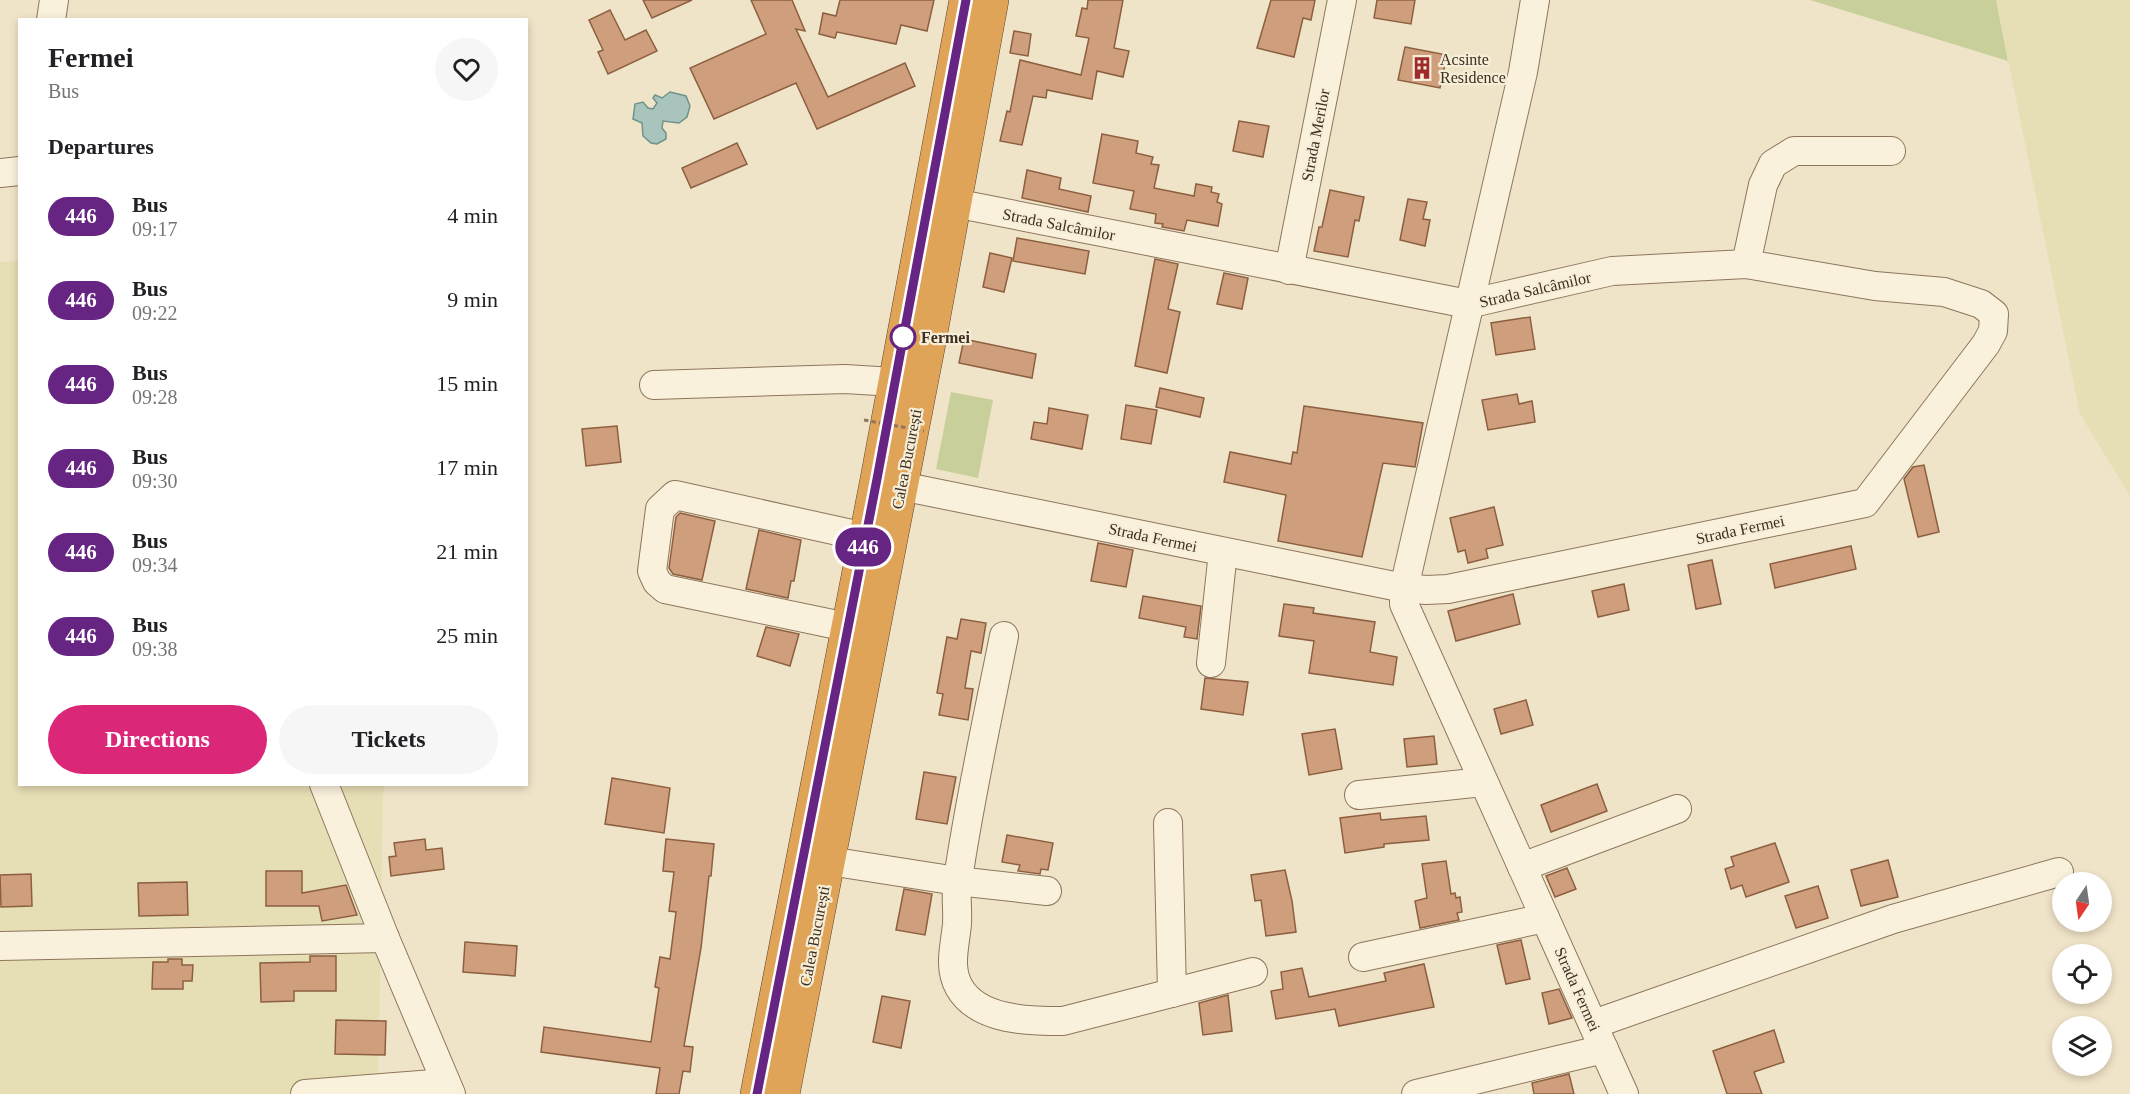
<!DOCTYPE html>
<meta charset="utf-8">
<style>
body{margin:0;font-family:Georgia,serif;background:#f6f6f6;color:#202124;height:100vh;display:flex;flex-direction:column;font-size:22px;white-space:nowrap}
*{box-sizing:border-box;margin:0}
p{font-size:20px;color:#757577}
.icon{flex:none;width:33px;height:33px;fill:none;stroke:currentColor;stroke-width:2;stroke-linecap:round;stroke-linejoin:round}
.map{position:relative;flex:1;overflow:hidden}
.side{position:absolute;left:18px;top:18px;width:510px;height:768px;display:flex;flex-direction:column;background:#fff;border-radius:0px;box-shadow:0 3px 9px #0003}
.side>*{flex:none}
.badge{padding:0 12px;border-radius:20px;font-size:21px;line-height:39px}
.needle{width:39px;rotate:193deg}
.buttons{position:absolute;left:2052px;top:872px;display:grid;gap:12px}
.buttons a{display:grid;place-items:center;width:60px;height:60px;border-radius:50%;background:#fff;box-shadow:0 3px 9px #0003;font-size:30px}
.map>.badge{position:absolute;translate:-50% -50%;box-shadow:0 0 0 3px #fff}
h2{padding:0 30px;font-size:22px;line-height:54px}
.round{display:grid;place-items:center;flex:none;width:63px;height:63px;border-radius:32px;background:#f6f6f6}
.summary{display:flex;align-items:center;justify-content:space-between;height:102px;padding:0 30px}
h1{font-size:28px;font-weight:600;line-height:45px}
.button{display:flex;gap:12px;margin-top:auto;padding:12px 30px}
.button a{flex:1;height:69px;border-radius:36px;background:#db2777;color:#fff;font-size:24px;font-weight:600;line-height:69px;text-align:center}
.button a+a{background:#f6f6f6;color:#202124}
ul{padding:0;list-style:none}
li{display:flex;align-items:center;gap:18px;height:84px;padding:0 30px}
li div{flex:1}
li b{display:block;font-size:22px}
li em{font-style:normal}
li .badge{min-width:66px;font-weight:700;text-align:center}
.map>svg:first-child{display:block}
.farmland{fill:#e6deb5}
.green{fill:#c9cf9b}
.water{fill:#a9c4bc;stroke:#6f938a;stroke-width:1.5}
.building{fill:#cf9f7d;stroke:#8d5f41;stroke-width:1.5}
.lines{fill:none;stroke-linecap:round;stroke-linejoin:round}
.minor-casing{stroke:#8d765c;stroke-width:30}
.highway-casing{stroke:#5b4430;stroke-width:34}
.minor{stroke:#faf1dc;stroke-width:28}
.highway{stroke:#e0a458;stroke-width:33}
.path-bridge{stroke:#8d765c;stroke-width:3;stroke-dasharray:4.5 3;stroke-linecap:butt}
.line-casing{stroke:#fff;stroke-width:14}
.line{stroke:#662483;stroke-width:9}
.stop-dot{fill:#fff;stroke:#662483;stroke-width:3}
.labels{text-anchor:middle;stroke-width:4.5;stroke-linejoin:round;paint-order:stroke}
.poi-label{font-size:16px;fill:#3d2e20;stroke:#f7eed8;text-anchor:start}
.street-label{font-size:16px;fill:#3d2e20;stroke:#f7eed8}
.stop-label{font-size:16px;font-weight:bold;fill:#3d2e20;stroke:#f7eed8;text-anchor:start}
</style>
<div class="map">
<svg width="2130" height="1094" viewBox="0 0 2130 1094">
<rect width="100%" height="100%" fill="#f0e4c8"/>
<g class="farmland">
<polygon points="1996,0 2130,0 2130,496 2080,414"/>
<polygon points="19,261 20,784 385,785 383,794 378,1094 0,1094 0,262"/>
</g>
<g class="green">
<polygon points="1810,0 1996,0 2008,61"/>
<polygon points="951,392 993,400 978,478 936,469"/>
</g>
<polygon class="water" points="670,92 686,96 690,106 687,117 679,123 663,121 662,128 666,133 666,139 657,144 651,143 643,136 642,123 633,119 635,104 643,102 648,108 653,109 657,103 653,98 655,95 662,98"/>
<g class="building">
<polygon points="643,0 692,0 652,18"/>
<polygon points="751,0 792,0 805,31 796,29 828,97 905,63 915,86 817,129 796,83 714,119 690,68 766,34"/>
<polygon points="840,0 934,0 927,31 901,25 896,44 837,32 835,38 819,34 823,13 836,16"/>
<polygon points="1088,0 1123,0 1114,48 1129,51 1123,77 1097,71 1092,99 1047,90 1046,98 1033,96 1022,145 1000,141 1007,111 1010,112 1020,60 1081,75 1089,38 1076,36 1082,8 1087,9"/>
<polygon points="1271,0 1315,0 1311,20 1303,18 1294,57 1257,48"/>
<polygon points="1377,0 1415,0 1411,24 1374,18"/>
<polygon points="610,10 625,40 646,30 657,51 608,74 598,52 603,50 589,20"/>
<polygon points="1014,31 1031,34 1028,56 1010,53"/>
<polygon points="1405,47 1447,55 1440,88 1398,80"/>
<polygon points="1239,121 1269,126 1263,157 1233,151"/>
<polygon points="1102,134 1138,141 1136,153 1153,157 1151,164 1159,165 1154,188 1194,196 1196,184 1212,187 1211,192 1219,194 1217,202 1222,204 1218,226 1187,220 1184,231 1162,227 1163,224 1155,223 1156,214 1130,209 1134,191 1093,183"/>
<polygon points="737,143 747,164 691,188 682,168"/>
<polygon points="1027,170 1061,178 1059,189 1091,196 1088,212 1022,198"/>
<polygon points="1330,190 1364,197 1359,221 1355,220 1348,257 1314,251 1319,227 1322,227"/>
<polygon points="1408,199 1427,202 1423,219 1430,220 1425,246 1400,240"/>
<polygon points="1017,238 1089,251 1085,274 1013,261"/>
<polygon points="990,253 1012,258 1004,292 983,287"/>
<polygon points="1155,259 1178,264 1168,309 1180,312 1167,373 1135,366"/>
<polygon points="1224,273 1248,278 1242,309 1217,304"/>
<polygon points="1530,317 1535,349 1496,355 1491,323"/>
<polygon points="964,339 1036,354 1032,378 959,363"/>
<polygon points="1160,388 1204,398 1200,417 1156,407"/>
<polygon points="1517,394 1519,404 1532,401 1535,422 1488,430 1482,400"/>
<polygon points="1126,405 1157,410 1151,444 1121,439"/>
<polygon points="1304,406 1423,423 1415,467 1383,463 1362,557 1278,541 1286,495 1224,482 1230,452 1291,464 1293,452 1297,453"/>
<polygon points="1049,408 1088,415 1082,449 1031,439 1034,422 1047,424"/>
<polygon points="617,426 621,462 586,466 582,429"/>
<polygon points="1924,465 1939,532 1918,537 1904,479 1913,467"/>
<polygon points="1494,507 1503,545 1486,549 1488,558 1468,563 1465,550 1458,552 1450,518"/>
<polygon points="680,513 715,521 702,580 673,574 669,568 676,517"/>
<polygon points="759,530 801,540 794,581 791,581 788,598 746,589"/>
<polygon points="1098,543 1133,550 1126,587 1091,581"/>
<polygon points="1851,546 1856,569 1775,588 1770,564"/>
<polygon points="1712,560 1721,604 1696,609 1688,565"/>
<polygon points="1624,584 1629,610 1598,617 1592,591"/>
<polygon points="1513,594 1520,624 1456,641 1448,611"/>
<polygon points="1143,596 1201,606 1197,639 1184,637 1186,627 1139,618"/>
<polygon points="1284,604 1314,608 1313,613 1375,622 1370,652 1397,657 1393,685 1309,673 1314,641 1279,636"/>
<polygon points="961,619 986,623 981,653 971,651 965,688 973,689 968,720 939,715 943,694 937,693 947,637 957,639"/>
<polygon points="766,627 799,634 790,666 757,656"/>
<polygon points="1205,678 1248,682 1243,715 1201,709"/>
<polygon points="1526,700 1533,725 1501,734 1494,709"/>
<polygon points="1335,729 1342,769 1309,775 1302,734"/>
<polygon points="1434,736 1437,764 1407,767 1404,739"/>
<polygon points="924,772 956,777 947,824 916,819"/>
<polygon points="612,778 670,788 664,833 605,824"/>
<polygon points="1597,784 1607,811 1551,832 1541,805"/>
<polygon points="1380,813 1381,820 1426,816 1429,840 1384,844 1384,847 1345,853 1340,818"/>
<polygon points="1007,835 1053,843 1048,870 1041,869 1040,874 1018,871 1020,865 1002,862"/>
<polygon points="425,839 426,850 442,848 444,869 391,876 389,857 396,856 394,843"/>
<polygon points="666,839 714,844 711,876 709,876 701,948 684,1046 693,1047 690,1072 683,1071 679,1094 656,1094 660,1068 541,1052 544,1027 651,1042 659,988 655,987 660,957 670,959 676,912 669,911 674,872 663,871"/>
<polygon points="1775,843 1789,882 1746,897 1742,885 1731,889 1725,869 1734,866 1731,857"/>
<polygon points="1888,860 1898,897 1861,906 1851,870"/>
<polygon points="1446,861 1451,894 1455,893 1456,898 1460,897 1462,912 1457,913 1459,920 1420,928 1415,901 1427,898 1422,864"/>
<polygon points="1567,868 1576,889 1555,897 1546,876"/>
<polygon points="1285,870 1292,901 1296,932 1266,936 1261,900 1255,901 1251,875"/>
<polygon points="266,871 302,871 302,893 346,885 357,915 322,921 319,906 266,906"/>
<polygon points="31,874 32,906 1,907 0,875"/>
<polygon points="187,882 188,915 139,916 138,883"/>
<polygon points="1818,886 1828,918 1796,928 1785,896"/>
<polygon points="904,889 932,894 925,935 896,930"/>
<polygon points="1521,940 1530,979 1506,984 1497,945"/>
<polygon points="465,942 517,946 515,976 463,972"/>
<polygon points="310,956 336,956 336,991 294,991 294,1001 261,1002 260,963 310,962"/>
<polygon points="168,959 182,959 182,965 193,965 192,981 183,981 183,989 152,989 153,962 168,962"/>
<polygon points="1424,964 1434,1007 1339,1026 1335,1009 1276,1019 1271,991 1283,989 1281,972 1302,968 1309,997 1386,981 1384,973"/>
<polygon points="1559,989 1572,1018 1549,1024 1542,993"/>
<polygon points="1228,995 1232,1031 1203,1035 1199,1003"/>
<polygon points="882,996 910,1001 901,1048 873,1042"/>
<polygon points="336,1020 386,1021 385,1055 335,1054"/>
<polygon points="1774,1030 1784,1062 1754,1072 1762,1094 1727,1094 1713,1051"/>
<polygon points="1569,1074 1574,1094 1534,1094 1532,1083"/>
</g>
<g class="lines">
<g class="minor-casing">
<g id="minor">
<polyline points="1535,0 1523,72 1404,588 1404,604 1624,1094"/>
<polyline points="51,20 54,0"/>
<polyline points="0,173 20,171"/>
<polyline points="1746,264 1763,185 1773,164 1794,151 1891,151"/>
<polyline points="1289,270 1342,0"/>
<polyline points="654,385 845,379 894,382"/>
<polyline points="901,486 1404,588 1426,590 1448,589 1865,503 1986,344 1993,331 1994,314 1981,304 1944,292 1875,286 1746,264 1612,271 1468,304 954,203"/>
<polyline points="847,627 665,589 657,582 652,571 660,509 675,495 865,537"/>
<path d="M1004,636C988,716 970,797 958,879C955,894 958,909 957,924C955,946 948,967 959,987C978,1021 1030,1021 1063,1021L1253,972"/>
<polyline points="1211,663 1223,552"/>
<polyline points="324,784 385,938 451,1094"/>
<polyline points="1359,795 1483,782"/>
<polyline points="1168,823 1172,993"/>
<polyline points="829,861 957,881 1047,891"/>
<polyline points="1522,867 1677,809"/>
<polyline points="0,946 385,938"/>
<polyline points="1363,957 1545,918"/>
<polyline points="1594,1024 1893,919 2059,872"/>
<polyline points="305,1094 446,1083"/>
<polyline points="1416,1094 1604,1049"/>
</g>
</g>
<g class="highway-casing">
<g id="highway">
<polyline points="757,1094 877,479 966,0"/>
<polyline points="783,1094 929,343 992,0"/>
</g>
</g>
<use href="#minor" class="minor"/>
<use href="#highway" class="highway"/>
<polyline class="path-bridge" points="864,420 924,431"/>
</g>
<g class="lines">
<g class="line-casing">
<polyline id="line" points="757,1094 877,479 966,0"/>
</g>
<use href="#line" class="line"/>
</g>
<defs>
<g id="building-bare" transform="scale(1.8)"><path d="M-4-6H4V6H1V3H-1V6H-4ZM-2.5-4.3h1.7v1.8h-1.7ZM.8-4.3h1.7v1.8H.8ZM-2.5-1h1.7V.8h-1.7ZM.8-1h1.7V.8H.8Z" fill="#9e2a2b" stroke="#f7eed8" stroke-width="2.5" paint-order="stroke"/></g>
</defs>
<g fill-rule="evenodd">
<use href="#building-bare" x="1422" y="68"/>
</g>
<circle class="stop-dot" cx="903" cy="337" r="12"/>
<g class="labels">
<g class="poi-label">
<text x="1440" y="65">Acsinte<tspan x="1440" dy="18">Residence</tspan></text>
</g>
<g class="street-label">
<text transform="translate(1315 135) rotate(-79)" y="6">Strada Merilor</text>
<text transform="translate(1059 224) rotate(11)" y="6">Strada Salcâmilor</text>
<text transform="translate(1535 289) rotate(-13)" y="6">Strada Salcâmilor</text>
<text transform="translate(906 459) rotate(-79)" y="6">Calea București</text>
<text transform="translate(1740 529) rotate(-12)" y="6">Strada Fermei</text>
<text transform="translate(1153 537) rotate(12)" y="6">Strada Fermei</text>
<text transform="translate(814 936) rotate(-79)" y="6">Calea București</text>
<text transform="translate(1578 989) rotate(66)" y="6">Strada Fermei</text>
</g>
<g class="stop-label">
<text x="921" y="343">Fermei</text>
</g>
</g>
</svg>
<div class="buttons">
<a><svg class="needle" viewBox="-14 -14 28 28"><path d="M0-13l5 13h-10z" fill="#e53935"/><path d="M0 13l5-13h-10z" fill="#757577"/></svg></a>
<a><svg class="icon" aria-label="locate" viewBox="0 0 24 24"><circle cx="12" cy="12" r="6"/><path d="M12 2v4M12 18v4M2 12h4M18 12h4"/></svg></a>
<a><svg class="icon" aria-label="layers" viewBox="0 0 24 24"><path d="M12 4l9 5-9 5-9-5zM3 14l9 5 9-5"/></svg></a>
</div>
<b class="badge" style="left:863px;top:547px;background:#662483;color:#fff">446</b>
<section class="side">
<div class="summary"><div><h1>Fermei</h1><p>Bus</p></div><a class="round"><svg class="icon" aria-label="heart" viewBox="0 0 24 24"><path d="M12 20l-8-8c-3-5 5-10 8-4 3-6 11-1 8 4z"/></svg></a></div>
<h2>Departures</h2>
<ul>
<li><span class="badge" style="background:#662483;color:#fff">446</span><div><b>Bus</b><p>09:17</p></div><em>4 min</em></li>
<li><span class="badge" style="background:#662483;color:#fff">446</span><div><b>Bus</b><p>09:22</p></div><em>9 min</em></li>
<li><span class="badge" style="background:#662483;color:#fff">446</span><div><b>Bus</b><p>09:28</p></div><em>15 min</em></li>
<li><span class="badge" style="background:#662483;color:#fff">446</span><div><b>Bus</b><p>09:30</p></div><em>17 min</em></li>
<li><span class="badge" style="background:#662483;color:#fff">446</span><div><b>Bus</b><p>09:34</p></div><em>21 min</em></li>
<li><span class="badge" style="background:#662483;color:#fff">446</span><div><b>Bus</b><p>09:38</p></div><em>25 min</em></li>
</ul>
<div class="button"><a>Directions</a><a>Tickets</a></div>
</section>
</div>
